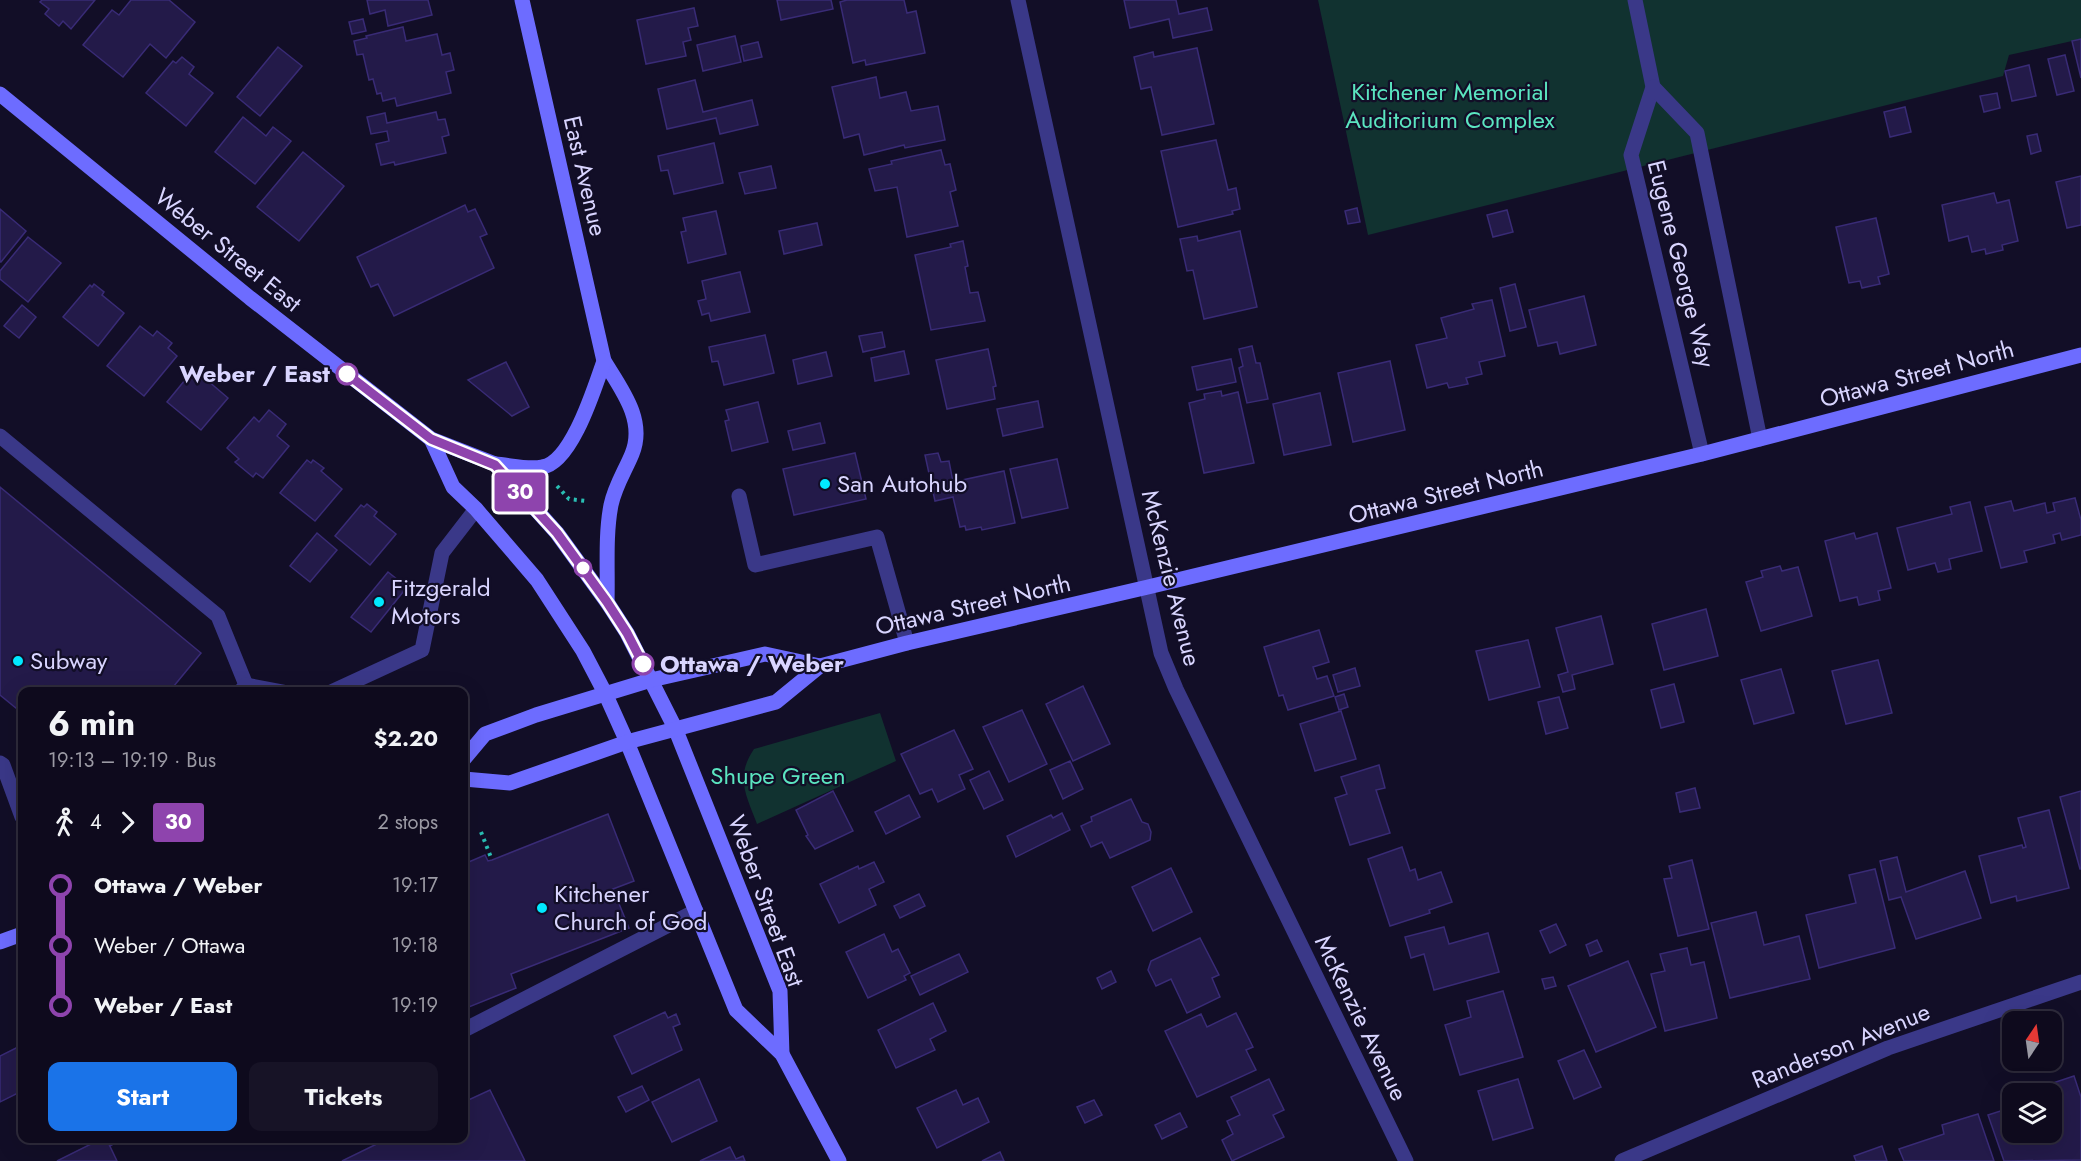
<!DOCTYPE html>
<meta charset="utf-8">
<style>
body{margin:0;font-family:Jost,sans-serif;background:#171326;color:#f1f3f6;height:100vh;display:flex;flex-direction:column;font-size:22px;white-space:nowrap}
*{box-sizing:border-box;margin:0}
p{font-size:20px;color:#9b9aa4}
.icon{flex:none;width:33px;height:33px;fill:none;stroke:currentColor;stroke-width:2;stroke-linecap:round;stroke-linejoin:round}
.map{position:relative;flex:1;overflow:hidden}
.drawer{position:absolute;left:18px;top:687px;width:450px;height:456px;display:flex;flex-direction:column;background:#0e0a1d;border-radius:12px;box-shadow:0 6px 24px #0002,0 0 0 2px #2e2b3b}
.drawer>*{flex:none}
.badge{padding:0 12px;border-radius:4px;font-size:21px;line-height:39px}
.needle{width:39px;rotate:13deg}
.tools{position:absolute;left:2002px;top:1011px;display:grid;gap:12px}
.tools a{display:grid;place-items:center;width:60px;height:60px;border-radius:12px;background:#0e0a1d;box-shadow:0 6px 24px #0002,0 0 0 2px #2e2b3b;font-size:30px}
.map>.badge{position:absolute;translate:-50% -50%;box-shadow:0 0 0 3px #fff}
.legs{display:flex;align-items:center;gap:9px;height:66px;padding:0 30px;font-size:20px}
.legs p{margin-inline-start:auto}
.head{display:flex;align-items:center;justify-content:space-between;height:102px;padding:0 30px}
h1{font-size:33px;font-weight:700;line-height:45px}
.cta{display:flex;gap:12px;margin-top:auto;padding:12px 30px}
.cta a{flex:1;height:69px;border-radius:12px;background:#1a73e8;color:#fff;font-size:24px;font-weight:700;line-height:69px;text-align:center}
.cta a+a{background:#171326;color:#f1f3f6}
ul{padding:0 30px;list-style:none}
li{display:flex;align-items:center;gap:21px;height:60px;font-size:22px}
li i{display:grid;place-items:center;width:9px;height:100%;margin:0 8px;background:currentColor}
li i::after{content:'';width:15px;height:15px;margin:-8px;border:4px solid;border-radius:50%;background:#0e0a1d}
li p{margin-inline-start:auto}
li:first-child i{background:linear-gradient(#0000 50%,currentColor 0)}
li:last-child i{background:linear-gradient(currentColor 50%,#0000 0)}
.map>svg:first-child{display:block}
.green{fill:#113230}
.building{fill:#231a49;stroke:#392b76;stroke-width:1.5}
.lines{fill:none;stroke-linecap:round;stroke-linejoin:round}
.path{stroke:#2abeb3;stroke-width:4;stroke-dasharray:3 4.5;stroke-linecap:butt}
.lane{stroke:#3a3888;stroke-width:15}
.street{stroke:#3a3888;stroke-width:15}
.secondary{stroke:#6d6cff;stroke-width:15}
.line-1-casing{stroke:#fff;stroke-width:14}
.line-1{stroke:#8e44ad;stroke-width:9}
.stop-1-dot{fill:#fff;stroke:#8e44ad;stroke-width:3}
.poi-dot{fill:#01e9ff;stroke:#120e27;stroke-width:2}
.labels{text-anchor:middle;stroke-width:4.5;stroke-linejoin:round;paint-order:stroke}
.park-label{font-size:24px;fill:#5be5c0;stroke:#120e27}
.street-label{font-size:24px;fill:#d9d5ff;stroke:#120e27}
.stop-label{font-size:24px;font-weight:bold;fill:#d9d5ff;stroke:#120e27;text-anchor:end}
.poi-label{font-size:24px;fill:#d9d5ff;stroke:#120e27;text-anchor:start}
</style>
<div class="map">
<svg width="2081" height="1161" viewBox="0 0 2081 1161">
<rect width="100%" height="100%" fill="#120e27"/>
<g class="green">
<polygon points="1318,0 2081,0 2081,39 2009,55 2003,76 1368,235"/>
<path d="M880,713L896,761L757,824C746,795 735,777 754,749Z"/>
</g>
<g class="building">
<polygon points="42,0 95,0 71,29 63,21 59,26 45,14 49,9 40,2"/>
<polygon points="131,0 169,0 195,22 166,58 150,44 123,77 83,45 112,10 119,15"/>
<polygon points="367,0 428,0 432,15 388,26 385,10 370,14"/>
<polygon points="777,0 831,0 833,9 781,20"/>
<polygon points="847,0 904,0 907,13 916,11 925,53 866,65 865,60 853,63 840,2"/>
<polygon points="1124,0 1176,0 1179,14 1207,8 1212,30 1173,38 1169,19 1130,28"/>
<polygon points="694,8 698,26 688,28 691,40 683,42 686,56 646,64 637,20"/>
<polygon points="363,19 366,31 352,34 349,22"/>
<polygon points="403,27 406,41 437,34 442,55 450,53 454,70 446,72 451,93 397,106 395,98 383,101 381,93 377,94 373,79 369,80 363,54 357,55 354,41 367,38 366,36"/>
<polygon points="735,36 741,62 703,71 697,45"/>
<polygon points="2081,39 2081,78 2072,41"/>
<polygon points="758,42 762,57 744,61 741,46"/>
<polygon points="278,47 302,66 260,116 237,97"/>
<polygon points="1197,48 1214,124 1162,135 1151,87 1141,89 1134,57 1153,52 1154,57"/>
<polygon points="2065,55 2074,91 2057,95 2048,59"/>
<polygon points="182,57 194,67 189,74 213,93 186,126 146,93 173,61 176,63"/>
<polygon points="2029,65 2036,96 2012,101 2005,71"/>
<polygon points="876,77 880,98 906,92 911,111 938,106 945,140 905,148 904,145 864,155 859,134 844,138 832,87"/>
<polygon points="695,80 703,112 752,100 758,125 720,134 716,118 667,129 658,89"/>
<polygon points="1997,93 2000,108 1984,112 1980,96"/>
<polygon points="1905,107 1911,132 1890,137 1884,112"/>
<polygon points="436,112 438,120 445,119 449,135 442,137 446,153 395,165 394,162 381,165 376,144 389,141 387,131 371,134 367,117 385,113 387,123"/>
<polygon points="243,117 266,136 273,127 291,141 255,184 215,152"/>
<polygon points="2037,134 2041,151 2031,154 2027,136"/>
<polygon points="1216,140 1228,190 1236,188 1240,209 1232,211 1233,214 1178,227 1161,151"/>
<polygon points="714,143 723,183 674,194 668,170 661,171 658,156"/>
<polygon points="941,150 945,165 950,164 956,190 950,192 958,226 907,237 897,187 875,191 869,169 892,164 891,161"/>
<polygon points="303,152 344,186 299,241 257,207"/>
<polygon points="771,166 776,188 745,194 739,173"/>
<polygon points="2081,176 2081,225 2067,228 2056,182"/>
<polygon points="1994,193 1997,203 2009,200 2018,241 2002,245 2003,250 1986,254 1985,249 1972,252 1968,236 1949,241 1942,205"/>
<polygon points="465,205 468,212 475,209 487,234 480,237 494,268 394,316 378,284 371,287 357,257"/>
<polygon points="1357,208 1360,222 1348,224 1345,211"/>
<polygon points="0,209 26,231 1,262 0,262"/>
<polygon points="1507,210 1513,232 1493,237 1487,215"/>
<polygon points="716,211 726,254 688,263 681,232 686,231 683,218"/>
<polygon points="1876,218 1889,274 1878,277 1880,284 1862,288 1860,281 1849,283 1836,227"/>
<polygon points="817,223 822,245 784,254 779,231"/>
<polygon points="1240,231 1257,307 1204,319 1193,270 1187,271 1180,239 1197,236 1198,241"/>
<polygon points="28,237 61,263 28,302 0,279 0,271"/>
<polygon points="963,241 968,266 965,267 970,293 978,292 985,321 931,330 915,255 951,247 950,244"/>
<polygon points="740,272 750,312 711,321 709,313 702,315 698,301 706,299 702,281"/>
<polygon points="94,284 104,292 102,295 124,313 98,346 63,317 90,285 92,287"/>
<polygon points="1515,284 1526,327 1510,331 1500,288"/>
<polygon points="1584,296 1596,345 1560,354 1557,342 1538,346 1529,310"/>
<polygon points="1492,300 1505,356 1479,362 1482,374 1466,378 1468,384 1449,388 1447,383 1427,388 1416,345 1447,338 1441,318 1474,309 1472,304"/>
<polygon points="22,305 36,317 19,338 4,326"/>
<polygon points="140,326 153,336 157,331 172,343 168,348 177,356 144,396 107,366"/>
<polygon points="882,332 885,347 863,352 859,336"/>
<polygon points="765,335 774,373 724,385 718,361 712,362 709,347"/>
<polygon points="1252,346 1256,363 1260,363 1268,399 1247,403 1239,368 1243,366 1239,349"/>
<polygon points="988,349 996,386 993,387 995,399 947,409 936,360"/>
<polygon points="904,351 909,374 875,381 871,358"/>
<polygon points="826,352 832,376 798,384 793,360"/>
<polygon points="1231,359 1236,382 1197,390 1192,367"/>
<polygon points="1390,361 1405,430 1353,442 1338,373"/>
<polygon points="506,362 529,407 512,416 468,380"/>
<polygon points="194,369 228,398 201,430 167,402"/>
<polygon points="1221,391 1222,396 1238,392 1254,463 1204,473 1189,403 1205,399 1204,394"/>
<polygon points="1320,393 1331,445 1284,455 1273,404"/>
<polygon points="1038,401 1043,427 1003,436 997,409"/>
<polygon points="758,402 768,442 732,451 725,421 729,420 726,410"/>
<polygon points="269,410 286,424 277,436 289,446 263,478 256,473 253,477 235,462 239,459 227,448 254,417 259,422"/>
<polygon points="820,423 825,443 793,450 788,431"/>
<polygon points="855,453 866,499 794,515 783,469"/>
<polygon points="938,453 941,462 949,461 953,482 1004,471 1015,523 982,530 981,527 966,530 965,526 960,527 953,497 935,501 925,455"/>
<polygon points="1057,459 1068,508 1022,518 1010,469"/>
<polygon points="307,460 311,463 313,460 324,468 321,471 342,489 315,521 280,493"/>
<polygon points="0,487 201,653 169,692 22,692 22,713 0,695"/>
<polygon points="2075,498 2081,520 2081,535 2062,540 2060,533 2053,535 2055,543 2024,551 2027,562 2001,568 1985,507 2011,501 2014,511 2045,503 2047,513 2055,511 2053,503"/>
<polygon points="1970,502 1982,551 1949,559 1951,569 1938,572 1935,563 1908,570 1897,528 1952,514 1950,507"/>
<polygon points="367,504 377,512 374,516 396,534 370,565 335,536 361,505 364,507"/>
<polygon points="317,533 337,550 310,582 290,566"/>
<polygon points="1854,533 1856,539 1877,533 1891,588 1878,591 1880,600 1859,605 1857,597 1840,601 1825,541"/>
<polygon points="1780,566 1782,571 1798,567 1812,616 1761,631 1746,582 1763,577 1761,571"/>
<polygon points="388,572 407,587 371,632 351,617"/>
<polygon points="1706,609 1718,656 1664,670 1652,624"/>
<polygon points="1601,616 1613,664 1572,675 1575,689 1563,692 1558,675 1568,672 1556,628"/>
<polygon points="1319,630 1329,662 1313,667 1317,679 1327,676 1334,696 1288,710 1283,695 1279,696 1264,647"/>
<polygon points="1528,640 1540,687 1489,700 1476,651"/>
<polygon points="1878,660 1892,713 1846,724 1832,671"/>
<polygon points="1355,668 1360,686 1338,692 1333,675"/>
<polygon points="1781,669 1794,713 1754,724 1741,680"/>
<polygon points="1674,684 1684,722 1661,728 1651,690"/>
<polygon points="1083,686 1110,744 1073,761 1046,704"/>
<polygon points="1344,694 1348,707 1339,710 1335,697"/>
<polygon points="1559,697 1568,728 1546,734 1538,702"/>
<polygon points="1022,710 1047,764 1009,782 983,727"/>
<polygon points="1341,711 1356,759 1315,771 1300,724"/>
<polygon points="954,730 973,769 959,775 965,789 938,802 932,789 920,794 901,754"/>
<polygon points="1070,761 1083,789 1063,799 1050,770"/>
<polygon points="1379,765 1385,788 1376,790 1390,833 1350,845 1335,798 1347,794 1341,777"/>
<polygon points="989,771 1003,800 984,809 970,780"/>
<polygon points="1695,788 1700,808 1680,812 1676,793"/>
<polygon points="833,791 853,831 815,849 806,836 808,835 796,810"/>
<polygon points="2081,791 2081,869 2080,869 2060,797"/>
<polygon points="909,795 920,817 886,834 875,812"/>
<polygon points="1131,799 1142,822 1148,824 1151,832 1150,840 1110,858 1102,842 1091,847 1081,826 1092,821 1091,817"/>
<polygon points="2049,810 2069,888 2017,901 2016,896 1991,903 1979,856 2022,845 2023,848 2026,847 2018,818"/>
<polygon points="1062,813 1070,830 1016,857 1007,836 1051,815 1053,818"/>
<polygon points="608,814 634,881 613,889 629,928 511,974 516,988 464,1009 464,864 485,855 488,861 492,860"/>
<polygon points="1402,847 1410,871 1415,869 1418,880 1441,872 1452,902 1429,910 1430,913 1390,926 1368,859"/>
<polygon points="1897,857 1906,892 1965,871 1981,918 1916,939 1901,897 1889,900 1880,861"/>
<polygon points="1692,860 1709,929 1678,936 1664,879 1672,878 1669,866"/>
<polygon points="874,862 884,882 869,889 876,905 839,923 820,884 858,866 859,869"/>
<polygon points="1171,868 1192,912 1153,931 1132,887"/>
<polygon points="1875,869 1895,948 1819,968 1806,915 1856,903 1849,875"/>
<polygon points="919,894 925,906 900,918 894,906"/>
<polygon points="1756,912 1764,945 1799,936 1810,979 1730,998 1711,923"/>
<polygon points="1556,924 1566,945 1550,953 1540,931"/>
<polygon points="1444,927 1449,944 1488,933 1499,972 1434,990 1424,954 1411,958 1405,937"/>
<polygon points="884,934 892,952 898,949 910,973 904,976 906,980 868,998 846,952"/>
<polygon points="1200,938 1219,975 1212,978 1220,997 1187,1013 1171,979 1156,986 1148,970 1151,961"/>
<polygon points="1597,940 1602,951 1590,956 1586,945"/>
<polygon points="1687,948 1691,965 1704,962 1717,1018 1665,1031 1651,974 1665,971 1660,954"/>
<polygon points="959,954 968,972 920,995 911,976"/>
<polygon points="1628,961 1656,1027 1596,1052 1568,986"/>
<polygon points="1111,971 1116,982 1102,989 1097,978"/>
<polygon points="1553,977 1556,986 1545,989 1542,979"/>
<polygon points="1503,991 1523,1057 1460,1075 1445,1025 1471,1017 1467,1001"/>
<polygon points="933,1003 946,1031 930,1039 935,1050 896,1068 878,1030"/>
<polygon points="665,1012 668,1018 676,1014 680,1024 673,1027 682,1050 632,1074 614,1036"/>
<polygon points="1236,1013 1253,1047 1246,1050 1256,1070 1197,1097 1165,1031 1201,1014 1207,1027"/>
<polygon points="22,1045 22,1091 0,1102 0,1056"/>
<polygon points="1584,1050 1601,1087 1574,1099 1558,1061"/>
<polygon points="2074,1076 2081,1097 2081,1160 2004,1161 1988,1115 2013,1107 2013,1132 2052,1132 2052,1094 2029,1094 2029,1091"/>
<polygon points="699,1079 717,1121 672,1142 652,1102"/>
<polygon points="1269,1079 1284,1110 1273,1115 1284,1137 1232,1161 1222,1140 1233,1134 1227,1121 1240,1115 1231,1097"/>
<polygon points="1518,1079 1533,1128 1493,1140 1478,1091"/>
<polygon points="642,1086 649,1100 626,1112 618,1097"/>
<polygon points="490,1090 525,1161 342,1161 389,1138 464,1138 464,1102"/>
<polygon points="956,1090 963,1105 978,1098 989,1122 937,1148 917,1108"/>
<polygon points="1094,1100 1102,1115 1085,1123 1077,1107"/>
<polygon points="1180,1113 1187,1127 1162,1139 1155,1125"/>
<polygon points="1978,1114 1994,1161 1904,1161 1899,1149 1944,1134 1942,1125"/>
<polygon points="103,1138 106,1138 117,1161 57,1161"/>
<polygon points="106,1138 124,1138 110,1146"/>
<polygon points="1882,1146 1887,1161 1856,1161 1854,1156"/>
<polygon points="730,1147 736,1159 743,1156 745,1161 700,1161"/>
<polygon points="1000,1152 1004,1161 982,1161"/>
</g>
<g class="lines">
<g class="path">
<polyline points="557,486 569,499 586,501"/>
<polyline points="481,832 492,860"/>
</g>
<g class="lane">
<polyline points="0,436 218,616 246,685 240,692"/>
<polyline points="739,496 755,565 877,537 907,643"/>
<polyline points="246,685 283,692"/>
<polyline points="331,692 422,650 442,553 476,509"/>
<polyline points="0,763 3,765 22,817"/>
<polyline points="464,1030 696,911"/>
</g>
<g class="street">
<polyline points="1018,0 1161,653 1176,689 1406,1161"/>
<polyline points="1635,0 1653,87 1631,155 1702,454"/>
<polyline points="1653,87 1697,133 1760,439"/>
<polyline points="1622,1161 1888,1048 2081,982"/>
</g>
<g class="secondary">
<path d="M522,0L604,361C621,389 646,420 632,454C625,471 615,486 611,505C605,536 608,570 607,602"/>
<polyline points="0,94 250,298 431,439 495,464 557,533 607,602 627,633 675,728 780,991 782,1054"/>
<polyline points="431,439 453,487 476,509 537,580 583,651 605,693 627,742 736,1010 782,1054 839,1161"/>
<path d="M495,464C510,465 528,470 542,467C572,463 595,386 604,361"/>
<polyline points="464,759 485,734 536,715 651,680 765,654 820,666"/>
<polyline points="464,779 510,783 627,742 776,702 820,666 907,643 1148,587 1702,454 2081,355"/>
<polyline points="0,942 22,934"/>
</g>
</g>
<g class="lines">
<g class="line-1-casing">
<polyline id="line-1" points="347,374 431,439 495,465 557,533 607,602 627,633 643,664"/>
</g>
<use href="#line-1" class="line-1"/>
</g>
<g class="stop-1-dot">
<circle cx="347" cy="374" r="10"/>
<circle cx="583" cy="568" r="8"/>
<circle cx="643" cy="664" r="10"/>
</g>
<g class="poi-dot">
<circle cx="825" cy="484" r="6"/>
<circle cx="379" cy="602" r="6"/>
<circle cx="18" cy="661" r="6"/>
<circle cx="542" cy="908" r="6"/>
</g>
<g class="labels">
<g class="park-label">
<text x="1450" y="100">Kitchener Memorial<tspan x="1450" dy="28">Auditorium Complex</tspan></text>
<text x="778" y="784">Shupe Green</text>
</g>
<g class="street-label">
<text transform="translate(585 176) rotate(77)" y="8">East Avenue</text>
<text transform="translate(228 250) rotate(39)" y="8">Weber Street East</text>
<text transform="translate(1681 264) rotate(76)" y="8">Eugene George Way</text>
<text transform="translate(1917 374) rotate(-15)" y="8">Ottawa Street North</text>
<text transform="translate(1446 492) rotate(-14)" y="8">Ottawa Street North</text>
<text transform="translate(1171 578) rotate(76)" y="8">McKenzie Avenue</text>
<text transform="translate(973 605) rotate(-13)" y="8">Ottawa Street North</text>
<text transform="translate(766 901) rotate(70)" y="8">Weber Street East</text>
<text transform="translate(1361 1018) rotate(64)" y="8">McKenzie Avenue</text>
<text transform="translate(1841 1046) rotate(-22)" y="8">Randerson Avenue</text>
</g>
<g class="stop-label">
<text x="330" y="382">Weber / East</text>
<text x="660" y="672" text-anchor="start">Ottawa / Weber</text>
</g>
<g class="poi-label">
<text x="837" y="492">San Autohub</text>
<text x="391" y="596">Fitzgerald<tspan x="391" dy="28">Motors</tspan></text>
<text x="30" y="669">Subway</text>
<text x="554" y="902">Kitchener<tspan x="554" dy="28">Church of God</tspan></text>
</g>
</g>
</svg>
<div class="tools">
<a><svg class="needle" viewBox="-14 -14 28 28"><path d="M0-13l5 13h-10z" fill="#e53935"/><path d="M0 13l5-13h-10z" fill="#9b9aa4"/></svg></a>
<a><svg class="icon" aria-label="layers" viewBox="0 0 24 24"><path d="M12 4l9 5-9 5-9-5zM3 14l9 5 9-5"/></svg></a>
</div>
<b class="badge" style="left:520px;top:492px;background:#8e44ad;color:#fff">30</b>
<section class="drawer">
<div class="head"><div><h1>6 min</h1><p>19:13 – 19:19 · Bus</p></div><b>$2.20</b></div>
<div class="legs"><svg class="icon" aria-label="walk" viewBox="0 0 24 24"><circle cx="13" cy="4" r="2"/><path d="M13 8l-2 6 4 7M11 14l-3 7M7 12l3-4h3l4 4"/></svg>4<svg class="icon" aria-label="forward" viewBox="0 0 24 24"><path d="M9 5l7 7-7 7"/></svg><b class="badge" style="background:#8e44ad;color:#fff">30</b><p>2 stops</p></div>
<ul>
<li><i style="color:#8e44ad"></i><b>Ottawa / Weber</b><p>19:17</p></li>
<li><i style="color:#8e44ad"></i><span>Weber / Ottawa</span><p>19:18</p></li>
<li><i style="color:#8e44ad"></i><b>Weber / East</b><p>19:19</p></li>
</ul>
<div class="cta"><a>Start</a><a>Tickets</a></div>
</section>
</div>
